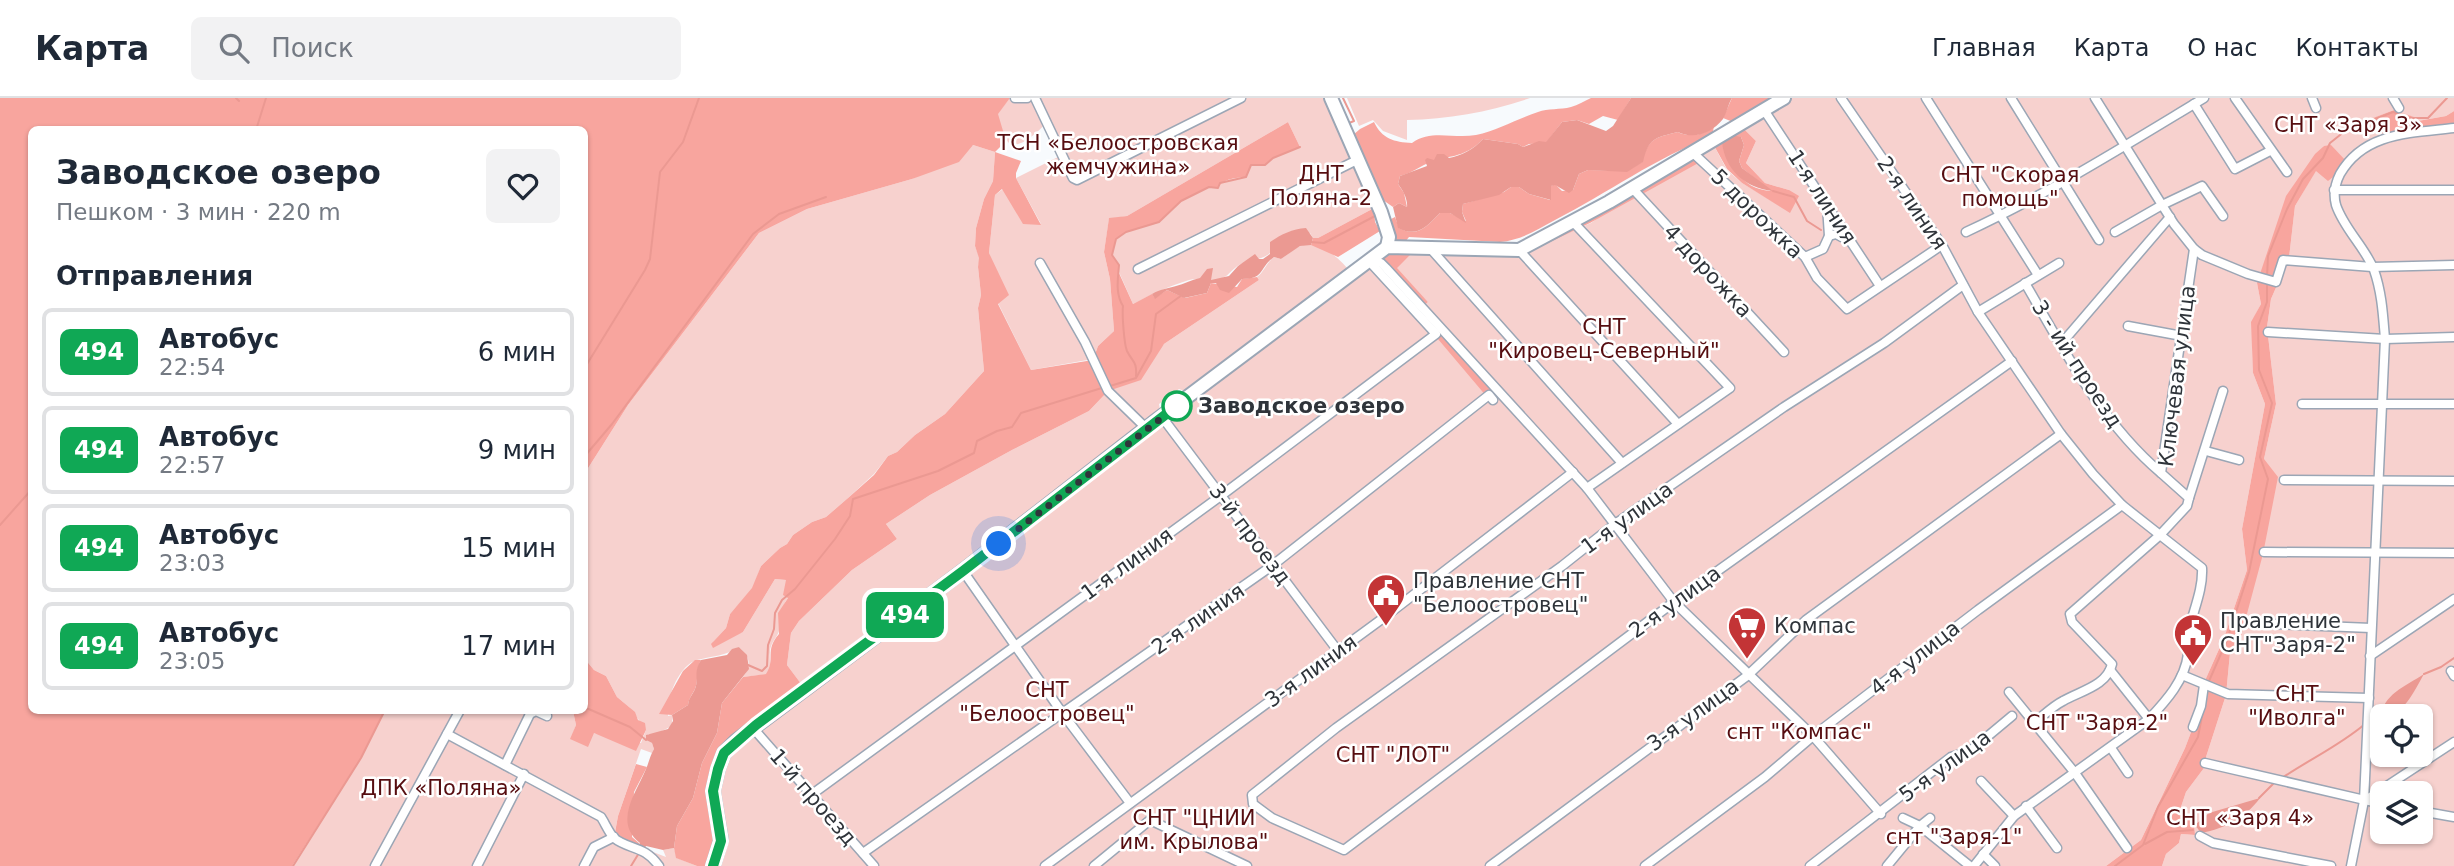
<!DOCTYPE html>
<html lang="ru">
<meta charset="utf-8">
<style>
body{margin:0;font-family:"DejaVu Sans",sans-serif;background:#f2f2f3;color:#1f2937;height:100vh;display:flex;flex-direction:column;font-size:26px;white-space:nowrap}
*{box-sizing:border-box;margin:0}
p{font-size:23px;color:#747a83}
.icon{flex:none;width:38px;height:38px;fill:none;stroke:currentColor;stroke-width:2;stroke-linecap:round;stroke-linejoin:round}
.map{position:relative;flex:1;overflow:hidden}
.sheet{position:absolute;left:28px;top:28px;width:560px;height:588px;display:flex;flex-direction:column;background:#fff;border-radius:10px;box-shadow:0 2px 5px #0004}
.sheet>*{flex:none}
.badge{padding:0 14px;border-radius:10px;font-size:24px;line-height:46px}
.controls{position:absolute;left:2370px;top:606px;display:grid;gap:14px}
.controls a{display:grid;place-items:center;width:63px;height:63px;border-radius:10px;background:#fff;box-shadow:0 2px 5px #0004;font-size:35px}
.you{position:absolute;width:35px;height:35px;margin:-18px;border:5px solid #fff;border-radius:50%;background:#1a73e8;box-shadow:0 0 0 10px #1a73e833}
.map>.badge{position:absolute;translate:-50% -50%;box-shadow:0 0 0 4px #fff}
h2{padding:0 28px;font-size:26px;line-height:63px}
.round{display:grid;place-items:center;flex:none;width:74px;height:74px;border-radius:10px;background:#f2f2f3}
.headline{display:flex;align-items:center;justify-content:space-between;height:119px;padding:0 28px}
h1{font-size:33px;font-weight:700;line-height:52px}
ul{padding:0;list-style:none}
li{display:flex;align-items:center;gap:21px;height:88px;margin:0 14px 10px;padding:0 14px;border:4px solid #e0e1e3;border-radius:10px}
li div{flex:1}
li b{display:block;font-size:26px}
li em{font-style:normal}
li .badge{min-width:77px;font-weight:700;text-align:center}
header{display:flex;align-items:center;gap:42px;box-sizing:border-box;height:98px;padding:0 35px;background:#fff;border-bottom:2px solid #e0e1e3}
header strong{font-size:33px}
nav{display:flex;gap:38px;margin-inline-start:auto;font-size:24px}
.search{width:490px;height:63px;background:#f2f2f3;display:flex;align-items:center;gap:18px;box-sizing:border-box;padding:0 24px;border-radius:10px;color:#747a83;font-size:26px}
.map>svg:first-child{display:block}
.green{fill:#f7d1ce;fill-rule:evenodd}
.forest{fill:#f8a59e;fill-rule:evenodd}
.water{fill:#eb9992}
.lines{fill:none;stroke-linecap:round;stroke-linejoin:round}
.stream{stroke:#eb9992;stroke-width:2}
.street-casing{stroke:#9ba6b5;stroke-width:11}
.secondary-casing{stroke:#9ba6b5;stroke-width:16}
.street{stroke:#fff;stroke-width:8}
.secondary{stroke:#fff;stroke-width:12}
.line-casing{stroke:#fff;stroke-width:16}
.line{stroke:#10a855;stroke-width:10}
.walk{stroke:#2f343a;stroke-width:7;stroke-dasharray:0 12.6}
.stop-dot{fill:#fff;stroke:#10a855;stroke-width:3.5}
.labels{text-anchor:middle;stroke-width:5;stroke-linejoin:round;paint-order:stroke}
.park-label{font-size:21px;fill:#560d10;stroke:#fff}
.street-label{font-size:21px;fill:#2f343a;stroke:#fff}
.stop-label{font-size:21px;font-weight:bold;fill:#2f343a;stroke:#fff;text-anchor:start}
.poi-label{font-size:21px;fill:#2f343a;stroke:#fff;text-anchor:start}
</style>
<header>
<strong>Карта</strong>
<div class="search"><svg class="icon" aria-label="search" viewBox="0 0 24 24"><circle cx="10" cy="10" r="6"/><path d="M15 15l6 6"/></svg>Поиск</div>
<nav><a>Главная</a><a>Карта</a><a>О нас</a><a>Контакты</a></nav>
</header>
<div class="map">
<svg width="2454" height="768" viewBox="0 0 2454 768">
<rect width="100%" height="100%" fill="#f7fafd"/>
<g class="green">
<path d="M1010,0H1330L1374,110L1318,140H1313L1310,135L1271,151L1270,155C1261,163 1249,161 1239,167C1228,174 1228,182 1211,182C1203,182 1197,180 1189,182C1169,188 1151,197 1133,206L1119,174V167L1112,157L1116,141L1126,134L1159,124L1181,103L1209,89L1217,90C1223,80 1236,80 1245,79L1251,67H1265L1273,60L1300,49L1288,24L1127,118L1109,121L1104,154L1110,181L1114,233L1098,248L1093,261L1031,272L998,205L989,155L995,97L1003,91L1041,126L1016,80L1062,57L1047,24C1040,32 1018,54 1008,44C1002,38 1000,24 997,16Z"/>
<path d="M1347,0H1530C1490,14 1449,21 1407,22V42L1383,33L1373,22L1359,28Z"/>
<path d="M1784,0H2454V13L2446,18L2418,23L2413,19L2394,12L2374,20L2385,39L2454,30V768H2162L2166,756L2179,745L2181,736L2195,737L2194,723L2181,709L2186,694L2207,666L2206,659L2226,597L2230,555L2237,553L2264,361L2276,306L2267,229L2271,201L2289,160L2295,108L2316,72L2324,78V48L2257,185L2261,206L2252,224L2253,275L2265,306L2242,431L2247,472L2224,540L2203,587L2201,608L2185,650L2141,742L2106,768H713L714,694L724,655L805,591L787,567L791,535L799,523L852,472L897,441L886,426L930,397L1012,352L1089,313L1108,293L1164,246L1259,182L1257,179C1264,174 1266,165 1274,159L1281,161C1287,157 1294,151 1300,148C1321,141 1341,162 1352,176L1368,166L1493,295L1499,293L1423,210L1428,204L1396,170L1411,156L1518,157L1591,125L1693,55L1712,44L1727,72L1742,85L1790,114L1789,92L1765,85L1746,65L1756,43L1739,26ZM1179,291L1193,296L1161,319L1159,306ZM2382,618H2420V656H2382ZM2382,695H2420V733H2382Z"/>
<path d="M973,47L995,54L993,83L984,101L976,130L975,148L980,161L978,169L981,197L978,210L984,273L945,316L915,337L897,354L888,358L874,376L848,400L826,419L812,424L793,437L787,446L780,450L761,468L753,490L730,516L726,530L713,544L743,534L775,481L786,482L788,500C780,510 782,521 779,533C777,540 770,545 770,554C769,563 772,568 767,576L743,579C752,567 750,559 739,549C726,558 712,558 697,562C679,567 666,600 668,618L672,617V628L656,636H648L646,642L652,645L654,651L652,655L641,651L618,718L614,739L666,759L663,752L674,750L677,760L697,768H292L360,662L385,613H573L576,627L571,641L594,635L641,645L646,632L630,610L617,599L606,578L594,572L585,561V375L628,307L759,135L807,111L912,81Z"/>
</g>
<g class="forest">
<path d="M0,0H1010L998,16L1006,43L995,54L1021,63L1016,75V80L1041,127L1023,126L1002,91L995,97L989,155L1009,197L998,206L1031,272L1093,262L1098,248L1114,233L1110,181L1104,154L1109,120L1127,118L1288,24L1300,49L1273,60L1265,67H1251L1246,79C1236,80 1223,80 1218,90L1209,89L1181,103L1159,124L1126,134L1116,141L1112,157L1119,167V175L1133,206L1152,196L1155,200L1167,192L1185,200L1207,195L1211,185L1237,189L1242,181L1257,179L1259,182L1164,246L1141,282L1108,293L1089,313L1012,352L930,397L886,426L897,441L852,472L799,523L791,535L787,567L805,591L753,630L718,671L721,742L713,768H697L676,760L674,750L677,728L693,700L702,665L717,635L722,605L743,579L766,576C776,561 764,553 779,536L778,515L788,500L783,497L786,482L775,481L743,534L713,550L711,546L726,530L730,516L752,490L761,468L780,450L787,446L793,437L812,424L826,419L848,400L874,377L888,358L897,354L915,337L945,316L984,273L978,210L981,197L978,169L979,160L975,148L976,130L984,101L993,83L995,54L973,47L959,64L912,81L807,111L759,135L628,307L585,375L584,32H32V612L385,613L360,662L292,768H0Z"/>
<path d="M1591,0H1631L1618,22L1603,18L1589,26L1577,22L1562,24L1546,45L1529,46L1523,49L1518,46L1483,41C1468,57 1456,57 1437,62C1424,65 1413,75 1400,78L1398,86L1404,95L1407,109L1399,105L1393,109L1383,102L1353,37L1360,31L1374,24C1382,41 1394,44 1412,45C1431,31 1453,41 1476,37C1498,32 1517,21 1538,14C1548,10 1560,12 1571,9C1578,7 1584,3 1591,0Z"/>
<path d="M1732,0H1784L1739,26L1756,43L1746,65L1765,85L1789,92L1799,98L1790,115L1742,85L1727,71L1712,44L1738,26L1723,20ZM1741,39L1744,47L1739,63L1742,70L1771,93C1738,90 1734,68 1724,41Z"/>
<polygon points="2394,12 2414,19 2418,23 2446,18 2454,13 2454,30 2385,39 2373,20"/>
<path d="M1714,28L1712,39C1656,59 1608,95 1555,122C1537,132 1521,142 1500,144L1409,139L1405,144L1516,152L1693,55L1702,63L1590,125L1529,154L1518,157L1411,156L1397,170L1428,204L1423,209L1500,292L1487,299L1372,163L1387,150L1389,122L1395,119L1399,130C1418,140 1426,129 1440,115H1450L1466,123L1462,114L1463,106L1504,94L1511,89H1519L1529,96L1550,102L1551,88L1555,86L1562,93L1573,92L1579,76L1588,72L1627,73L1642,64C1649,40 1654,40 1678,34C1689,40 1705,37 1714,28Z"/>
<polygon points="2331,47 2347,64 2338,80 2333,79 2328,83 2316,73 2295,108 2289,160 2271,201 2267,229 2276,306 2264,361 2278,379 2263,456 2237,553 2230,555 2226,597 2206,659 2207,666 2186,694 2181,709 2194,723 2195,737 2181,736 2179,745 2166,756 2162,768 2106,768 2141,742 2185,650 2201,608 2203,587 2224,540 2247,472 2242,431 2265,306 2253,275 2251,224 2261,206 2257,185 2286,98 2315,56 2324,48"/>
<polygon points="1374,110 1375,124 1380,133 1338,159 1311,147 1313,140 1318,140"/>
<polygon points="585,561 594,572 606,578 617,599 635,614 638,622 645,625 646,632 636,653 594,635 588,649 570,641 576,627 573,613 584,612"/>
<path d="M695,562H701C695,572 699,581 695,591C692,597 689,600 688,607L672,617L659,616L683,573Z"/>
<polygon points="636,666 647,669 634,694 632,739 640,746 638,750 614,740 618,718"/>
</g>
<g class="water">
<path d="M1631,0H1732C1728,6 1727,15 1723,21C1712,35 1694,42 1678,34C1654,40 1649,40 1643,64L1627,74L1588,72L1579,76L1573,92L1569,95L1555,87L1551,88V102L1529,96L1519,89H1511L1499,97L1463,106L1462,114L1466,125L1450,115H1440C1426,129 1418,140 1398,130L1393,109L1399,105L1407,109C1408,102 1403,92 1398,86L1400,78L1427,68L1425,62L1427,60L1434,62L1437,56H1444L1449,60C1461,58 1474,51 1483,41L1518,46L1523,49L1539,43L1546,44L1562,24L1577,22L1606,33L1613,28Z"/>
<path d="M1731,37L1741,39L1744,47L1739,63L1742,70L1773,93C1745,90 1725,72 1722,44Z"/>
<path d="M1306,130L1313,140L1311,147L1300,148L1281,161L1274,159C1258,171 1265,181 1242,181L1229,195L1220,192L1216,185H1211L1207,195L1184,200L1167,192L1155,201L1152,196C1161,191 1166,191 1176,188C1184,186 1191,182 1200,180L1207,171L1213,170L1211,182L1229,178L1238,168L1255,156L1259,161H1263L1270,156V144C1282,136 1292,131 1306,130Z"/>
<path d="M739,549L747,557L749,571L722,605L717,635L702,665L693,700L677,728L674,750L663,752L646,748L643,753L638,750L640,745C613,724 636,695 646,671C649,664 650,658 654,651L652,645L646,642V637L668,631L673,623L672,617L688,607C689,599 692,598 695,591C699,581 693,574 701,562L727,557L732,551Z"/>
<path d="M2424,576C2414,593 2404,618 2382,618L2381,621C2381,597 2406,588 2424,576Z"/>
<path d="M2260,700C2245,720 2226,730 2201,735L2195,727L2209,715Z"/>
</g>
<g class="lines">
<g class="stream">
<polyline points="236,0 239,3"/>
<polyline points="1343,0 1354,23 1349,25"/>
<polyline points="256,32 266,0"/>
<polyline points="1773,93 1794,99 1807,123 1821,132"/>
<polyline points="1310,144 1324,145 1375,118"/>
<polyline points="2267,179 2268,158 2287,111 2303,81 2323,60 2330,45 2345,33 2393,14 2411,20 2428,20 2447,0"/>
<polyline points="584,271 645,172 650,161 660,74 683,44 699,0"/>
<path d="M1136,278C1137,263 1133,265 1127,253C1124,246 1122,216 1123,208C1115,195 1118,181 1119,167L1112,157L1116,141L1126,134L1159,124L1181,103L1209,89L1218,90L1220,85L1246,79L1251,67H1265L1273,60L1300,49"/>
<polyline points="1110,288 1136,280 1151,253 1156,216 1182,197"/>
<polyline points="584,359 612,326 753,136 779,116 826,99"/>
<polyline points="0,427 32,391"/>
<polyline points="748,567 762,573 767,568 768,547 774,531 775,515 782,502 795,491 835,441 850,418 853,401 938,373 974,355 977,343 997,333 1012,329 1021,315 1105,289"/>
<polyline points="2424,576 2441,569 2454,560"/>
<polyline points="2209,583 2227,542 2249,474 2268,381 2260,359 2272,305 2259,272 2258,228 2267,204 2267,185"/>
<polyline points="584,609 630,629 646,642"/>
<polyline points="2372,619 2380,611"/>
<path d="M2282,680C2310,661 2339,648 2365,626"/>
<polyline points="2259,700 2273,686"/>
<polyline points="2145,746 2167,734 2193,732"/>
<polyline points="293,768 361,660 385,612"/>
<polyline points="631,768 639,755"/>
<polyline points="2115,768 2143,747 2158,709 2198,639 2203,613"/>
</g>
<g class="street-casing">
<g id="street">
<polyline points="1015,0 1027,0"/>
<polyline points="1035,0 1073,80 1077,82 1241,0"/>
<path d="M1841,0L1942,147L1978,214L2061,336L2093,376L2122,407L2160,437L2070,516L2072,524L2112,566C2107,588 2080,593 2063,603C2053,608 2044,617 2035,624"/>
<polyline points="1926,0 2038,177"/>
<polyline points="2011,0 2099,142"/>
<polyline points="2095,0 2174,126 2194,151 2202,157 2248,176 2276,184 2283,162 2372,169 2454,167"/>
<polyline points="2235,0 2287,74"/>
<polyline points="2312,0 2316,10"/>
<polyline points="2393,0 2399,10"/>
<polyline points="2194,6 2235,71 2270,53"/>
<polyline points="1764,12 1880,188"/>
<polyline points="1693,55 1805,159 1817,180 1847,211 1942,147"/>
<polyline points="1633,91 1784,254"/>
<polyline points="2334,92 2454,92"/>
<polyline points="1574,125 1730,290 1587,390"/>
<path d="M1966,134C2048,96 2126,47 2204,0"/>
<polyline points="2115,134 2162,107 2202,88 2223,118"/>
<polyline points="1829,138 1836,136 1851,144"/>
<polyline points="1429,149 1622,365"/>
<polyline points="1519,152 1678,326"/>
<polyline points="1805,159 1823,151 1829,138 1827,108"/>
<polyline points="1371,162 1381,165 1386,170 1587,390 1674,504 1813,638 1881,716"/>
<polyline points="1040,165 1085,244 1108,293 1146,330"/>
<polyline points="1138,171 1357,62"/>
<path d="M2025,185C2064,252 2101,324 2161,375"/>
<polyline points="1963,187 1884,245 1784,309 1615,426 1562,468 1336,630 1252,697 1253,706 1272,720 1344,752 1674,504 2012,263"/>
<polyline points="1978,214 2059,165"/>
<polyline points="2128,228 2182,238"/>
<polyline points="2268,234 2385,241 2454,239"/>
<polyline points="2061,246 2170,119"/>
<polyline points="2302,306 2454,306"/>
<polyline points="1162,319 1338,553"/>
<polyline points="2206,353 2239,362"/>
<polyline points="2284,382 2454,383"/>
<polyline points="2189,400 2223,293"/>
<polyline points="2264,454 2454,455"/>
<polyline points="963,473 1063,616 1130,705"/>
<polyline points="2250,525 2371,530"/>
<polyline points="2370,558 2454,501"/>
<polyline points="2110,572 2149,621"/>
<polyline points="2451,573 2454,578"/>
<polyline points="2182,577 2228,596 2369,600"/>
<polyline points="2009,594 2075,675 2127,750"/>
<polyline points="2193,629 2201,608 2204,587"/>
<polyline points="753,630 874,768"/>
<path d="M447,636L601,719C605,725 609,735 614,740C629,752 644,747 659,768"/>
<polyline points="2111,650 2128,675"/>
<polyline points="2205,665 2382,706"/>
<polyline points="505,667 530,616 536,613 547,618"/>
<polyline points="1981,683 2014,718"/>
<polyline points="811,697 1222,397 1436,236 1369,163"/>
<polyline points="2364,703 2454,644"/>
<polyline points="2026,708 2057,750"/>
<polyline points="2420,713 2454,719"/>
<polyline points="1903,720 1920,728 1970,768"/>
<polyline points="2200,738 2213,745 2331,768"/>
<polyline points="863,755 1273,467 1489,297 1493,302"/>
<polyline points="1983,756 1995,768"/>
<polyline points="375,768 460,612"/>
<polyline points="477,768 524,676"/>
<polyline points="584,768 594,749 614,739"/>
<polyline points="1045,768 1386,518 1573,374"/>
<polyline points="1094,768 1150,722 1247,768"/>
<polyline points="1490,768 1747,578 1806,522 2061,336"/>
<polyline points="1645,768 1765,679 1813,638 1978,512 2122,407"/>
<polyline points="1810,768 1951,659 1970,653 2012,618"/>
<polyline points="1887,768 1920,728 1930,720"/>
<path d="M1974,768L2014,718L2149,621C2166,603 2185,582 2188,556C2189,545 2189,535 2191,524C2196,506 2203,488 2202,470L2160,437L2187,408L2189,400L2161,375L2194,151"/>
<path d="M2351,768L2364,703L2385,241C2383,217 2382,195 2374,172C2365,149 2344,131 2336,107C2333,96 2335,86 2340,76C2364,34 2411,35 2454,30"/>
</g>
</g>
<g class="secondary-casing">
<g id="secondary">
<polyline points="1331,0 1381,114 1389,139 1387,149"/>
<polyline points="713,768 721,742 713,693 718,671 724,655 736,643 964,472 1154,324 1387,149 1519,152 1609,104 1784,0"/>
</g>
</g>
<use href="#street" class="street"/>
<use href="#secondary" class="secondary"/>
</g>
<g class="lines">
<g class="line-casing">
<polyline id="line" points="713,768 721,743 713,693 718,671 724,655 756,627 963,473 1178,307"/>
</g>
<use href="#line" class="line"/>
<polyline class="walk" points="999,446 1177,308"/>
</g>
<defs>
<g id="civic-pin" transform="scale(2.0125)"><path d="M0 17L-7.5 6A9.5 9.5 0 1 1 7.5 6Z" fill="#c33436" stroke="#fff"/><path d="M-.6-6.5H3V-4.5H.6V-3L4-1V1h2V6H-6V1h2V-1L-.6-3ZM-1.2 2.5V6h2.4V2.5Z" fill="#fff"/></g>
<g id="supermarket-pin" transform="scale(2.0125)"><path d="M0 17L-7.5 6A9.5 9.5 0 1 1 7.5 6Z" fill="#c33436" stroke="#fff"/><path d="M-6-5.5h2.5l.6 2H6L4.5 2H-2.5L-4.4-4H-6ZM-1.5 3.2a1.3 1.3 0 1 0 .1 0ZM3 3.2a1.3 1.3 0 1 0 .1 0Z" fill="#fff"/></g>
</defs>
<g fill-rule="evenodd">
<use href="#civic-pin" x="1386" y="495"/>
<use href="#supermarket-pin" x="1747" y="528"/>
<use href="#civic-pin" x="2193" y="535"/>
</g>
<circle class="stop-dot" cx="1177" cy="308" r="14"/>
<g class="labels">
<g class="park-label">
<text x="2348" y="34">СНТ «Заря 3»</text>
<text x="1118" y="52">ТСН «Белоостровская<tspan x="1118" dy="24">жемчужина»</tspan></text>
<text x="1321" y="83">ДНТ<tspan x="1321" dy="24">Поляна-2</tspan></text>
<text x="2010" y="84">СНТ "Скорая<tspan x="2010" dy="24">помощь"</tspan></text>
<text x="1604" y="236">СНТ<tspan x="1604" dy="24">"Кировец-Северный"</tspan></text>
<text x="1047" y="599">СНТ<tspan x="1047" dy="24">"Белоостровец"</tspan></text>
<text x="2297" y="603">СНТ<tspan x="2297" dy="24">"Иволга"</tspan></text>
<text x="2097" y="632">СНТ "Заря-2"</text>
<text x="1799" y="641">снт "Компас"</text>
<text x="1393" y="664">СНТ "ЛОТ"</text>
<text x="441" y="697">ДПК «Поляна»</text>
<text x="1194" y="727">СНТ "ЦНИИ<tspan x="1194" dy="24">им. Крылова"</tspan></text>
<text x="2240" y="727">СНТ «Заря 4»</text>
<text x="1954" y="746">снт "Заря-1"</text>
</g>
<g class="street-label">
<text transform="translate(1822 99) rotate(57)" y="7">1-я линия</text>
<text transform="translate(1912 105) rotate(56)" y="7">2-я линия</text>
<text transform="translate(1757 116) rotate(44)" y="7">5 дорожка</text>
<text transform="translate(1708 173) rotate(47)" y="7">4 дорожка</text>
<text transform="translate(2077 266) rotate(57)" y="7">3 - ий проезд</text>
<text transform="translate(2177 278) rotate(-83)" y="7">Ключевая улица</text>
<text transform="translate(1627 420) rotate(-36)" y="7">1-я улица</text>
<text transform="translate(1250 436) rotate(53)" y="7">3-й проезд</text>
<text transform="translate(1127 466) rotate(-36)" y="7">1-я линия</text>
<text transform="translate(1675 504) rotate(-36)" y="7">2-я улица</text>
<text transform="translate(1198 521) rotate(-35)" y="7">2-я линия</text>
<text transform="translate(1915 560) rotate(-38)" y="7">4-я улица</text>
<text transform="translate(1311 573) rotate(-36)" y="7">3-я линия</text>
<text transform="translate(1693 617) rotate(-36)" y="7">3-я улица</text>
<text transform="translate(1945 668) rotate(-36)" y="7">5-я улица</text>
<text transform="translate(813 699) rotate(49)" y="7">1-й проезд</text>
</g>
<g class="stop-label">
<text x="1198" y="315">Заводское озеро</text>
</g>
<g class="poi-label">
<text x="1413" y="490">Правление СНТ<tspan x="1413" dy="24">"Белоостровец"</tspan></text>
<text x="2220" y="530">Правление<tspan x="2220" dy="24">СНТ"Заря-2"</tspan></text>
<text x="1774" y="535">Компас</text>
</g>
</g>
</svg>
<div class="controls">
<a><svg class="icon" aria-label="locate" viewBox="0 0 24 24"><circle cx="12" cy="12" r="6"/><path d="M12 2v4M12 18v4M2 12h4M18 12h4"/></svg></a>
<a><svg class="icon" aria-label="layers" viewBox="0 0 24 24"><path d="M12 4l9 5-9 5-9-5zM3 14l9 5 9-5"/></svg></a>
</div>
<div class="you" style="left:999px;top:446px"></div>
<b class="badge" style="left:905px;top:517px;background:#10a855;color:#fff">494</b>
<section class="sheet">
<div class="headline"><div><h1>Заводское озеро</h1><p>Пешком · 3 мин · 220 m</p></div><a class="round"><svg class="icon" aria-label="heart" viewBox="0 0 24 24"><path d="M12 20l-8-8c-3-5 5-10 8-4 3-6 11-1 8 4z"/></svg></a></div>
<h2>Отправления</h2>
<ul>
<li><span class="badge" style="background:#10a855;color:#fff">494</span><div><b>Автобус</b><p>22:54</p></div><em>6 мин</em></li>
<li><span class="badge" style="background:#10a855;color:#fff">494</span><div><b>Автобус</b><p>22:57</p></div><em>9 мин</em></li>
<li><span class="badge" style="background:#10a855;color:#fff">494</span><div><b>Автобус</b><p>23:03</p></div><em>15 мин</em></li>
<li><span class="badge" style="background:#10a855;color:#fff">494</span><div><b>Автобус</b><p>23:05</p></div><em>17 мин</em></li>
</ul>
</section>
</div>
